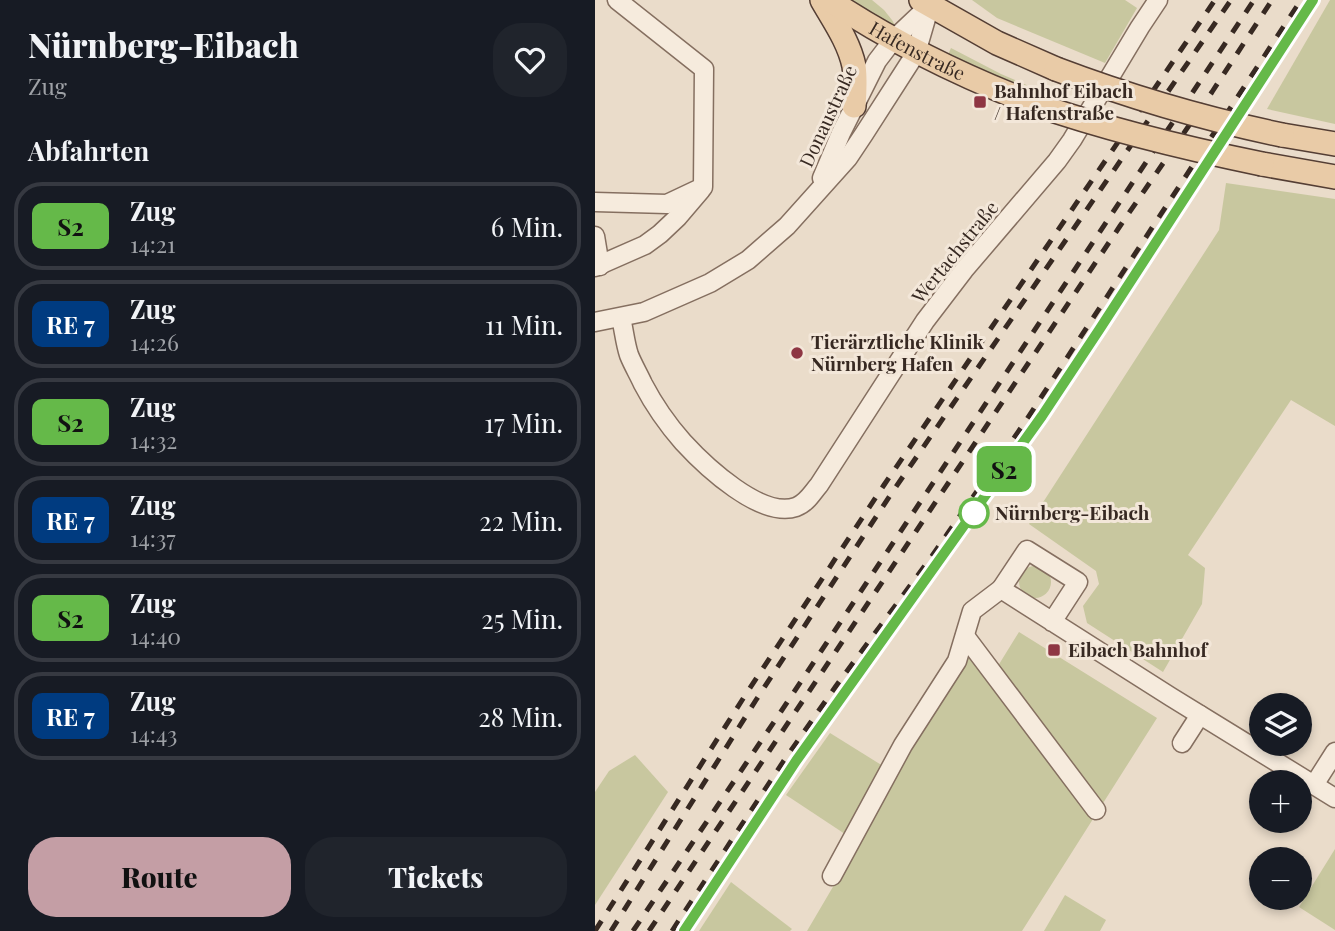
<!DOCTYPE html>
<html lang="de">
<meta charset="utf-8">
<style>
body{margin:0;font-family:"Playfair Display",serif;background:#20242c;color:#f1f3f6;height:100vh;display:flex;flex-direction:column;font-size:26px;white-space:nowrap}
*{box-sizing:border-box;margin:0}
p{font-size:23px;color:#9ea1a6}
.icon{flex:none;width:38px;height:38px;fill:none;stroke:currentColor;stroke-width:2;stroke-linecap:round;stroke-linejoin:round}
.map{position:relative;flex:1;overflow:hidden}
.sheet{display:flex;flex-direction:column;background:#171b24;width:595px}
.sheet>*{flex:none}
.badge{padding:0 14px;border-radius:10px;font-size:24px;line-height:46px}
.controls{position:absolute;left:654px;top:693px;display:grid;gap:14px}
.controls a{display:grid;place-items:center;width:63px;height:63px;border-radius:50%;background:#171b24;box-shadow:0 4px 10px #0003;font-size:35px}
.map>.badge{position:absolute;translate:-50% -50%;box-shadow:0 0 0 4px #fff}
h2{padding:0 28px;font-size:26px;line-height:63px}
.round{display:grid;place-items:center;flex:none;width:74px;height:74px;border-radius:28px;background:#20242c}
.head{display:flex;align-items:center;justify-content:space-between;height:119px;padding:0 28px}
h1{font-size:33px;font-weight:800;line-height:52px}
.cta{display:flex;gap:14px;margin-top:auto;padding:14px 28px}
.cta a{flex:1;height:80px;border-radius:28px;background:#c49ea5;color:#111;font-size:28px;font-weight:800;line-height:80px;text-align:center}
.cta a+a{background:#20242c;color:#f1f3f6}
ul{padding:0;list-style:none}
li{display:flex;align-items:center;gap:21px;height:88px;margin:0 14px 10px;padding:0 14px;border:4px solid #363941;border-radius:28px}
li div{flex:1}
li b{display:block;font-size:26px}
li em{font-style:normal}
li .badge{min-width:77px;font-weight:700;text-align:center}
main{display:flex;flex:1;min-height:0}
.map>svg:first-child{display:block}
.green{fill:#c8c79f}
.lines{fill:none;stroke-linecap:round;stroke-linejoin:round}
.minor-casing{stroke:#856f60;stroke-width:21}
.major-casing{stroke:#543e34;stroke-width:26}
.minor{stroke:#f6ebdd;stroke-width:18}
.major{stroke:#e9cba7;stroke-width:23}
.rail{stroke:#372922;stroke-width:5;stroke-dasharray:12 12;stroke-linecap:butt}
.major-bridge-casing{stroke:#543e34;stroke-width:26;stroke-linecap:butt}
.major-bridge{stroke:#e9cba7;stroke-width:23}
.line-casing{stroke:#fff;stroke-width:16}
.line{stroke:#65b949;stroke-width:10}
.poi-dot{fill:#8e3643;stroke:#f3e7d9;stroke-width:2.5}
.stop-dot{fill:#fff;stroke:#65b949;stroke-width:3.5}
.labels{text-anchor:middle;stroke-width:6;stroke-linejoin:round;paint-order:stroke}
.street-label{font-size:19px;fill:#372922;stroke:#f3e7d9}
.poi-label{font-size:19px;font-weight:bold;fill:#372922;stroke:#f3e7d9;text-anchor:start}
.stop-label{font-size:19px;font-weight:bold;fill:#372922;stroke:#f3e7d9;text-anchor:start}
</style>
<main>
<section class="sheet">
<div class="head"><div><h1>Nürnberg-Eibach</h1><p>Zug</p></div><a class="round"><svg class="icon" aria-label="heart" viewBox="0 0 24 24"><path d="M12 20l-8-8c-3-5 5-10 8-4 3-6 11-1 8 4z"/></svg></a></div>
<h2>Abfahrten</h2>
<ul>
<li><span class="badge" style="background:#65b949;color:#111">S2</span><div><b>Zug</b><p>14:21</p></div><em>6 Min.</em></li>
<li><span class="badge" style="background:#003b80;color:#fff">RE 7</span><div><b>Zug</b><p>14:26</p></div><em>11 Min.</em></li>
<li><span class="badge" style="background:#65b949;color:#111">S2</span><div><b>Zug</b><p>14:32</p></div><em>17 Min.</em></li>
<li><span class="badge" style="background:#003b80;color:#fff">RE 7</span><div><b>Zug</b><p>14:37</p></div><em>22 Min.</em></li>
<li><span class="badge" style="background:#65b949;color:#111">S2</span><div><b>Zug</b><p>14:40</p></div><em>25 Min.</em></li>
<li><span class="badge" style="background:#003b80;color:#fff">RE 7</span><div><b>Zug</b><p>14:43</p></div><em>28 Min.</em></li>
</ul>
<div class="cta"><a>Route</a><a>Tickets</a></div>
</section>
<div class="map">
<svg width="740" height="931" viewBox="0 0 740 931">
<rect width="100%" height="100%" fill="#eadcca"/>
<g class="green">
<polygon points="252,0 277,0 289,10 297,20 300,25 298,27"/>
<polygon points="377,0 530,0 542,8 510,63 402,18"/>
<polygon points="735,0 740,0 740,124 672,109"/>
<polygon points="356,48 406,74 448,92 445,97 352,57"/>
<polygon points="631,183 740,199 740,426 696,400 593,555 610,568 607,604 568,672 492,623 488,606 504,584 501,571 434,524 624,230"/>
<circle cx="440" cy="582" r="16"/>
<polygon points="424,632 562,718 427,931 212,931 269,834 313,748 372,657 398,674"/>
<polygon points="235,733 288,766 253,836 191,795"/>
<polygon points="40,755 73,792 0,905 0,792 14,771"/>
<polygon points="740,849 740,930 704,907"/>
<polygon points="136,882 197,929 195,931 104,931"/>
<polygon points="470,895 511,920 505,931 449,931"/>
</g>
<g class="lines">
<g class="minor-casing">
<g id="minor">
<polyline points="227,178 246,133 282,61 298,40 335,5"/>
<polyline points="0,202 72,204 108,187 109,69 22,0"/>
<polyline points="0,236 5,266"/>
<polyline points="0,267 50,245 65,234 83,217 106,190"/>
<path d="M26,318C29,330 30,343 34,355C38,365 44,375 48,384C59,405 73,425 88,442C110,466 166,519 201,507C212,503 217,493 224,485L330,321L369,270L462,161L477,140L545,27L563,0"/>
<polyline points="0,322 49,312 115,283 153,260 192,226 253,158 269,134 321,53 335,5"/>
<polyline points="457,622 483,582 432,550 406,589 576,697 740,798"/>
<polyline points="370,636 501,810"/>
<polyline points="587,743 605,715"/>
<polyline points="719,785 740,752"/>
<polyline points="237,876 308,745 362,661 377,611 406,589"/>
</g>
</g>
<g class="major-casing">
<g id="major">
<path d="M227,0C239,21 254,42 259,66C261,79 260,93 259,106"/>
<path id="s1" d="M234,0C299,43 366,76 439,104"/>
<polyline points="326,0 402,43 461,69"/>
<polyline points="687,135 740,144"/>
<polyline points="667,164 740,177"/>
</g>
</g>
<use href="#minor" class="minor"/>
<use href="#major" class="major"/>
<g class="rail">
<polyline points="495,344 622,147"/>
<polyline points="235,713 336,574"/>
<polyline points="0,931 151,694 289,485 620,0"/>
<polyline points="16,931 161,700 296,494 636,0"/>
<polyline points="38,931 185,713 659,0"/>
<polyline points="54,931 525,226 617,92 677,0"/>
<polyline points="77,931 188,762 241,686 337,556 430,422 706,0"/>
</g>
<g class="major-bridge-casing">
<g id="major-bridge">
<path d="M461,69C535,97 610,119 687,135"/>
<path d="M439,104C514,130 589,148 667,164"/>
</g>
</g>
<use href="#major-bridge" class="major-bridge"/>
</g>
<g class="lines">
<g class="line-casing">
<polyline id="line" points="89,931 201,761 447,416 506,327 718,0"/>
</g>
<use href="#line" class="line"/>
</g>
<g class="poi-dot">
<rect x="378" y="95" width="14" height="14" rx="3.5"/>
<circle cx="202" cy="353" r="7"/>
<rect x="452" y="643" width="14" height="14" rx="3.5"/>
</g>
<circle class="stop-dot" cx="379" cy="513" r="14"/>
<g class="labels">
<g class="street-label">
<text dy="7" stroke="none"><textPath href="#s1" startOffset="102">Hafenstraße</textPath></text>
<text transform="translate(233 116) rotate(-65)" y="7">Donaustraße</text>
<text transform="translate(360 252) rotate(-51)" y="7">Wertachstraße</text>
</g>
<g class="poi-label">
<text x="399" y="98">Bahnhof Eibach<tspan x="399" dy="22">/ Hafenstraße</tspan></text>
<text x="216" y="349">Tierärztliche Klinik<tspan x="216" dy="22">Nürnberg Hafen</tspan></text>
<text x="473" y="657">Eibach Bahnhof</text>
</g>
<g class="stop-label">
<text x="400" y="520">Nürnberg-Eibach</text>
</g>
</g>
</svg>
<div class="controls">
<a><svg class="icon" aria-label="layers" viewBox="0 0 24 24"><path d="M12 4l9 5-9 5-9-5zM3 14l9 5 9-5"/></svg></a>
<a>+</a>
<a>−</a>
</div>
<b class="badge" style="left:409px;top:469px;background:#65b949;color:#111">S2</b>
</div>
</main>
